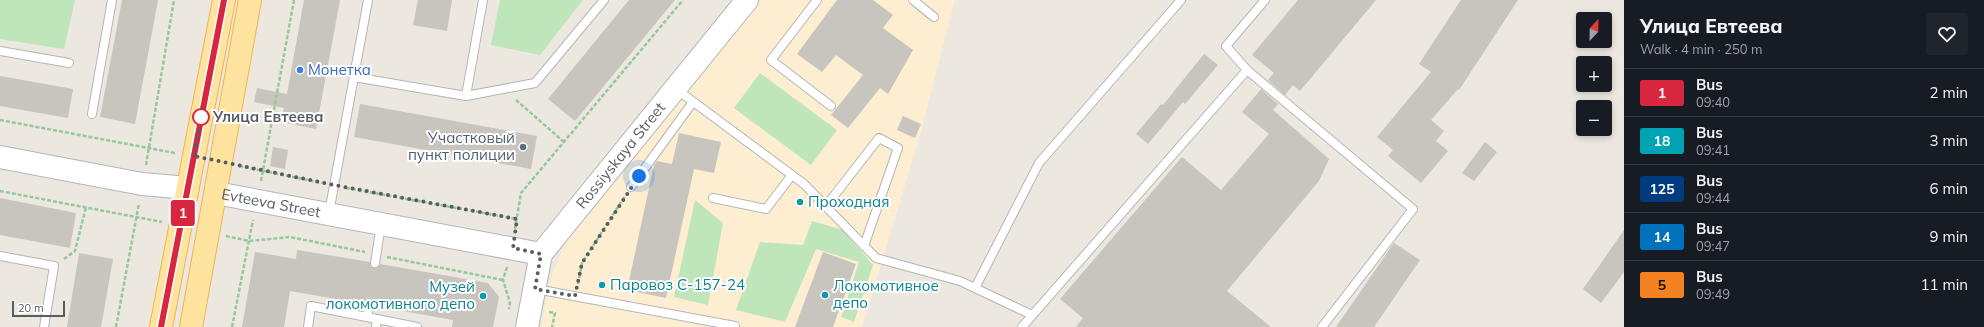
<!DOCTYPE html>
<meta charset="utf-8">
<style>
body{margin:0;font-family:Mulish,sans-serif;background:#20242c;color:#f1f3f6;height:100vh;display:flex;flex-direction:column;font-size:15px;white-space:nowrap}
*{box-sizing:border-box;margin:0}
p{font-size:13px;color:#9ea1a6}
.icon{flex:none;width:22px;height:22px;fill:none;stroke:currentColor;stroke-width:2;stroke-linecap:round;stroke-linejoin:round}
.map{position:relative;flex:1;overflow:hidden}
.panel{display:flex;flex-direction:column;background:#171b24;width:360px}
.panel>*{flex:none}
.badge{padding:0 8px;border-radius:3px;font-size:14px;line-height:26px}
.needle{width:26px;rotate:22deg}
.buttons{position:absolute;left:1576px;top:12px;display:grid;gap:8px}
.buttons a{display:grid;place-items:center;width:36px;height:36px;border-radius:4px;background:#171b24;box-shadow:0 2px 6px #0003;font-size:20px}
.scale{position:absolute;left:12px;bottom:10px;width:53px;box-sizing:border-box;padding-left:4px;border:2px solid #585d61;border-top:0;font-size:11px;line-height:14px;white-space:nowrap;color:#585d61;-webkit-text-stroke:3px #fff;paint-order:stroke}
.you{position:absolute;width:20px;height:20px;margin:-10px;border:3px solid #fff;border-radius:50%;background:#1a73e8;box-shadow:0 0 0 6px #1a73e833}
.map>.badge{position:absolute;translate:-50% -50%;box-shadow:0 0 0 2px #fff}
.round{display:grid;place-items:center;flex:none;width:42px;height:42px;border-radius:4px;background:#20242c}
.summary{display:flex;align-items:center;justify-content:space-between;height:68px;padding:0 16px}
h1{font-size:19px;font-weight:800;line-height:30px}
ul{padding:0;list-style:none}
li{display:flex;align-items:center;gap:12px;height:48px;padding:0 16px;border-top:1px solid #363941}
li div{flex:1}
li b{display:block;font-size:15px}
li em{font-style:normal}
li .badge{min-width:44px;font-weight:700;text-align:center}
main{display:flex;flex:1;min-height:0}
.map>svg:first-child{display:block}
.commercial{fill:#feeed1}
.green{fill:#bfe5ba}
.building{fill:#c8c4be}
.lines{fill:none;stroke-linecap:round;stroke-linejoin:round}
.lane-casing{stroke:#b2b6ba;stroke-width:10}
.secondary-casing{stroke:#b1b6bb;stroke-width:24}
.primary-casing{stroke:#f4b24f;stroke-width:24}
.path{stroke:#95c89d;stroke-width:2.5;stroke-dasharray:4 2;stroke-linecap:butt}
.lane{stroke:#fff;stroke-width:8}
.secondary{stroke:#fff;stroke-width:22}
.primary{stroke:#ffe4a0;stroke-width:22}
.line-casing{stroke:#fff;stroke-width:9}
.line{stroke:#d7263d;stroke-width:6}
.walk{stroke:#585d61;stroke-width:4;stroke-dasharray:0 7.2}
.shop-dot{fill:#3f7fe0;stroke:#fff;stroke-width:1.5}
.stop-dot{fill:#fff;stroke:#d7263d;stroke-width:2}
.service-dot{fill:#5c6f8a;stroke:#fff;stroke-width:1.5}
.culture-dot{fill:#0f9aa8;stroke:#fff;stroke-width:1.5}
.labels{text-anchor:middle;stroke-width:4;stroke-linejoin:round;paint-order:stroke}
.shop-label{font-size:15px;fill:#366cbe;stroke:#fff;text-anchor:start}
.stop-label{font-size:15px;font-weight:bold;fill:#585d61;stroke:#fff;text-anchor:start}
.service-label{font-size:15px;fill:#4e5e75;stroke:#fff;text-anchor:end}
.street-label{font-size:15px;fill:#585d61;stroke:#fff}
.culture-label{font-size:15px;fill:#0d838f;stroke:#fff;text-anchor:start}
</style>
<main>
<div class="map">
<svg width="1624" height="327" viewBox="0 0 1624 327">
<rect width="100%" height="100%" fill="#ece7df"/>
<polygon class="commercial" points="761,0 955,0 920,135 862,327 541,327 550,280 569,235"/>
<g class="green">
<polygon points="0,0 75,0 64,49 0,39"/>
<polygon points="500,0 583,0 540,55 491,45"/>
<polygon points="760,73 837,130 811,165 734,108"/>
<polygon points="695,200 723,223 708,305 674,297"/>
<polygon points="812,221 843,230 873,265 854,322 841,317 859,262 816,249 785,322 736,310 760,242 803,245"/>
</g>
<g class="building">
<polygon points="122,0 158,0 135,124 100,117"/>
<polygon points="304,0 340,0 316,129 281,122 284,108 254,102 257,88 287,94"/>
<polygon points="418,0 452,0 447,31 413,25"/>
<polygon points="629,0 675,0 575,121 548,99"/>
<polygon points="837,0 873,0 893,15 883,28 913,50 888,94 880,88 848,128 831,115 863,75 836,55 822,72 797,54"/>
<polygon points="1298,0 1376,0 1300,91 1293,85 1285,95 1268,80 1274,73 1252,55"/>
<polygon points="1461,0 1518,0 1459,90 1458,89 1431,120 1444,131 1436,141 1448,151 1421,183 1388,156 1393,150 1377,137 1431,72 1419,64"/>
<polygon points="1204,54 1218,65 1185,104 1183,102 1148,144 1136,134 1161,104 1163,105"/>
<polygon points="0,76 73,89 68,118 0,106"/>
<polygon points="1261,89 1278,104 1273,110 1329,159 1319,181 1227,291 1271,327 1076,327 1083,318 1060,299 1182,157 1221,190 1269,134 1242,112"/>
<polygon points="360,104 537,136 531,169 354,137"/>
<polygon points="903,116 921,124 915,138 897,130"/>
<polygon points="679,133 721,142 714,173 694,169 666,298 627,290 654,165 657,161 672,164"/>
<polygon points="1485,142 1497,152 1474,181 1462,173"/>
<polygon points="273,147 288,150 285,169 270,166"/>
<polygon points="0,198 76,213 70,248 0,235"/>
<polygon points="1624,230 1624,272 1601,303 1583,289"/>
<polygon points="1394,243 1420,260 1374,327 1336,327"/>
<polygon points="297,250 370,262 374,268 377,268 380,264 488,283 499,297 493,327 452,327 453,320 374,306 370,300 367,300 364,304 290,291 284,327 242,327 255,252 296,259"/>
<polygon points="823,252 856,264 833,327 795,327"/>
<polygon points="79,253 113,259 101,327 67,327"/>
</g>
<g class="lines">
<g class="lane-casing">
<g id="lane">
<polyline points="817,0 771,60 831,106"/>
<polyline points="913,0 934,17"/>
<polyline points="0,51 69,63"/>
<polyline points="1247,70 1413,209 1322,327"/>
<polyline points="354,77 466,96 535,83 604,0"/>
<polyline points="676,89 804,184 876,258 960,281 1032,315"/>
<polyline points="466,96 483,0"/>
<polyline points="92,114 112,0"/>
<polyline points="631,187 693,102"/>
<polyline points="713,198 766,209 792,175"/>
<polyline points="826,206 879,138 898,148 864,246"/>
<polyline points="329,213 368,0"/>
<polyline points="0,256 54,266 44,327"/>
<polyline points="375,263 381,225"/>
<polyline points="975,288 1039,163 1181,0"/>
<polyline points="536,289 735,326"/>
<polyline points="367,317 369,305"/>
<polyline points="308,327 311,306 417,327"/>
<polyline points="376,327 377,319"/>
<polyline points="1022,327 1247,70 1226,46 1265,0"/>
</g>
</g>
<g class="secondary-casing">
<g id="secondary">
<polyline points="0,157 142,184 188,188"/>
<path id="s1" d="M216,193L541,254"/>
<path id="s2" d="M527,327L541,254L747,0"/>
</g>
</g>
<g class="primary-casing">
<g id="primary">
<polyline points="161,327 224,0"/>
<polyline points="191,327 250,0"/>
</g>
</g>
<g class="path">
<polyline points="516,100 564,142"/>
<polyline points="0,120 175,153"/>
<polyline points="146,165 174,0"/>
<polyline points="239,166 322,183"/>
<polyline points="261,181 294,0"/>
<polyline points="346,188 517,219"/>
<polyline points="0,191 162,222"/>
<polyline points="515,229 521,193 683,0"/>
<polyline points="226,236 249,241 290,237 365,252"/>
<polyline points="387,257 503,280"/>
<polyline points="64,259 75,251 86,207"/>
<polyline points="507,267 503,280 510,303 509,309"/>
<polyline points="578,284 582,263 625,196"/>
<polyline points="549,312 555,313 552,327"/>
<polyline points="116,327 139,203"/>
<polyline points="232,327 253,220"/>
</g>
<use href="#lane" class="lane"/>
<use href="#secondary" class="secondary"/>
<use href="#primary" class="primary"/>
</g>
<g class="lines">
<g class="line-casing">
<polyline id="line" points="161,327 224,0"/>
</g>
<use href="#line" class="line"/>
<polyline class="walk" points="201,117 203,110 194,156 334,185 517,219 513,248 541,254 535,289 575,296 582,263 639,176"/>
</g>
<circle class="shop-dot" cx="300" cy="70" r="4"/>
<circle class="stop-dot" cx="201" cy="117" r="8"/>
<circle class="service-dot" cx="523" cy="147" r="4"/>
<g class="culture-dot">
<circle cx="800" cy="202" r="4"/>
<circle cx="602" cy="285" r="4"/>
<circle cx="825" cy="295" r="4"/>
<circle cx="483" cy="296" r="4"/>
</g>
<g class="labels">
<g class="shop-label">
<text x="308" y="75">Монетка</text>
</g>
<g class="stop-label">
<text x="213" y="122">Улица Евтеева</text>
</g>
<g class="service-label">
<text x="515" y="143">Участковый<tspan x="515" dy="17">пункт полиции</tspan></text>
</g>
<g class="street-label">
<text dy="5" stroke="none"><textPath href="#s2" startOffset="201">Rossiyskaya Street</textPath></text>
<text dy="5" stroke="none"><textPath href="#s1" startOffset="56">Evteeva Street</textPath></text>
</g>
<g class="culture-label">
<text x="808" y="207">Проходная</text>
<text x="610" y="290">Паровоз С-157-24</text>
<text x="833" y="291">Локомотивное<tspan x="833" dy="17">депо</tspan></text>
<text x="475" y="292" text-anchor="end">Музей<tspan x="475" dy="17">локомотивного депо</tspan></text>
</g>
</g>
</svg>
<div class="buttons">
<a><svg class="needle" viewBox="-14 -14 28 28"><path d="M0-13l5 13h-10z" fill="#e53935"/><path d="M0 13l5-13h-10z" fill="#9ea1a6"/></svg></a>
<a>+</a>
<a>−</a>
</div>
<div class="scale">20 m</div>
<div class="you" style="left:639px;top:176px"></div>
<b class="badge" style="left:183px;top:213px;background:#d7263d;color:#fff">1</b>
</div>
<section class="panel">
<div class="summary"><div><h1>Улица Евтеева</h1><p>Walk · 4 min · 250 m</p></div><a class="round"><svg class="icon" aria-label="heart" viewBox="0 0 24 24"><path d="M12 20l-8-8c-3-5 5-10 8-4 3-6 11-1 8 4z"/></svg></a></div>
<ul>
<li><span class="badge" style="background:#d7263d;color:#fff">1</span><div><b>Bus</b><p>09:40</p></div><em>2 min</em></li>
<li><span class="badge" style="background:#00a3b4;color:#fff">18</span><div><b>Bus</b><p>09:41</p></div><em>3 min</em></li>
<li><span class="badge" style="background:#003b80;color:#fff">125</span><div><b>Bus</b><p>09:44</p></div><em>6 min</em></li>
<li><span class="badge" style="background:#0072bc;color:#fff">14</span><div><b>Bus</b><p>09:47</p></div><em>9 min</em></li>
<li><span class="badge" style="background:#f58220;color:#111">5</span><div><b>Bus</b><p>09:49</p></div><em>11 min</em></li>
</ul>
</section>
</main>
